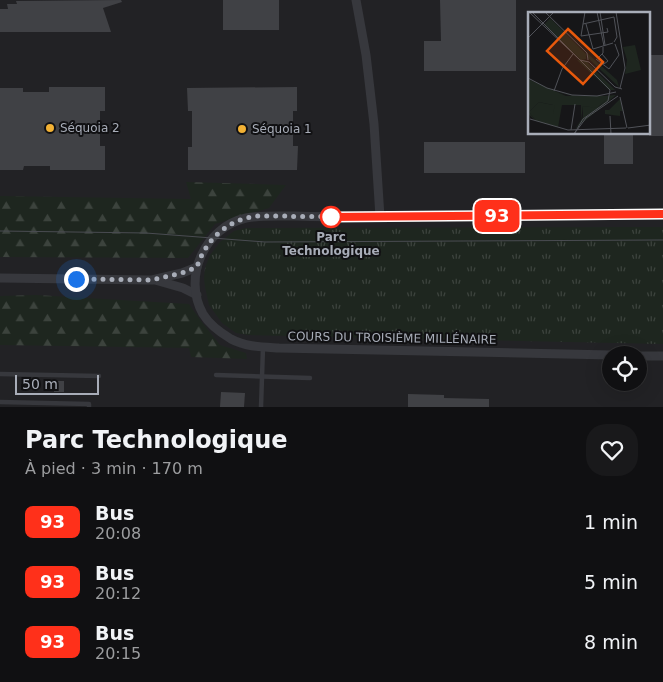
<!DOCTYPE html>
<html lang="fr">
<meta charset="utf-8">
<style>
body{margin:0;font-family:"DejaVu Sans",sans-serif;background:#19191b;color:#f1f3f6;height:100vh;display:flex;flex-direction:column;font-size:19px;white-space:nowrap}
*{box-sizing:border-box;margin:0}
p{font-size:16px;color:#9c9d9f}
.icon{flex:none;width:28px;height:28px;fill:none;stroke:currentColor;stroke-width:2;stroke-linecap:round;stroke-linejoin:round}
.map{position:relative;height:407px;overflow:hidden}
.side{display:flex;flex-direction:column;background:#101012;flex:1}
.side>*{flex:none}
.badge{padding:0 10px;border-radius:8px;font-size:18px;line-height:32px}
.controls{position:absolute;left:602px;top:346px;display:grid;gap:10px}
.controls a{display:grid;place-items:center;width:45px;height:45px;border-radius:50%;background:#101012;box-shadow:0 5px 20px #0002,0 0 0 1px #303032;font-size:25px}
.scale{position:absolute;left:15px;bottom:12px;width:84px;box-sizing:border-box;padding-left:5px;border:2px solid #a8adb8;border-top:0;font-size:14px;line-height:18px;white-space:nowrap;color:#a8adb8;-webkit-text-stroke:4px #111113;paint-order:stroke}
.you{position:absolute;width:25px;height:25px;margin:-12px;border:4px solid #fff;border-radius:50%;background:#1a73e8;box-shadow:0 0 0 8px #1a73e833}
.map>.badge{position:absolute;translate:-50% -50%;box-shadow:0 0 0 2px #fff}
.round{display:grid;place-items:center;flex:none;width:52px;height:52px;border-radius:20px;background:#19191b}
.headline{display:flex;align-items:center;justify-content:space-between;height:85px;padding:0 25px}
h1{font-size:24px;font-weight:800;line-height:38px}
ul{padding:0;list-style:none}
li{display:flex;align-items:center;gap:15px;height:60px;padding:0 25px}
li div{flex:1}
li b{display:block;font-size:19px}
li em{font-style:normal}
li .badge{min-width:55px;font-weight:700;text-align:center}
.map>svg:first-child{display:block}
.built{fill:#222225;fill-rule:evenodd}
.grass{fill:url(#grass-tufts)}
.forest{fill:url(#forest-firs)}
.building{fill:#404145}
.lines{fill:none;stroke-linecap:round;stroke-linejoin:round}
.service{stroke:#37383d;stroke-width:4.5}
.minor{stroke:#37383d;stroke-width:9}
.tram{stroke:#4a4c52;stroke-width:1}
.line-casing{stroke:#fff;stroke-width:11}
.line{stroke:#ff301a;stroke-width:8}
.walk{stroke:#a8adb8;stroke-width:5;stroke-dasharray:0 9}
.poi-dot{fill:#f2b134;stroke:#111113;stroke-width:2}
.stop-dot{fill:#fff;stroke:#ff301a;stroke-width:2.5}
.labels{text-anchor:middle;stroke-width:4;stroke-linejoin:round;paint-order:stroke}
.poi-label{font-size:12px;fill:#a8adb8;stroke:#111113;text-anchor:start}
.stop-label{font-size:12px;font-weight:bold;fill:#a8adb8;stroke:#111113}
.street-label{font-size:12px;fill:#a8adb8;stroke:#111113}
.inset-road{fill:none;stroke:#505258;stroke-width:1}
.view{fill:#e8590c;fill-opacity:0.15;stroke:#e8590c;stroke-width:2.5}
.inset-edge{fill:none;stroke:#a8adb8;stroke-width:2.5}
</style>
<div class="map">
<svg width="663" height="407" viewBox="0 0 663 407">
<defs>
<pattern id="grass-tufts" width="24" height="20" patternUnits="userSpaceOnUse" patternTransform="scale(1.25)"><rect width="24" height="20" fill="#1e261f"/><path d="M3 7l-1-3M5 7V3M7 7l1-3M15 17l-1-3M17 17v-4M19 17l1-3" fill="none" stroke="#3c433d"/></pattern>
<pattern id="forest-firs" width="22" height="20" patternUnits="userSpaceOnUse" patternTransform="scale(1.25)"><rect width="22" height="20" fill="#1e261f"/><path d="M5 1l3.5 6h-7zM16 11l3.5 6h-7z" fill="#3c433d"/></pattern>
</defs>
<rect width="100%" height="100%" fill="#161618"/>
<path class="built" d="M0,0H663V407H0ZM529,14H649V134H529ZM611,355H639V382H611Z"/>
<polygon class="grass" points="663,227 663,344 248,335 236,333 222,323 209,305 205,287 204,278 205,268 210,255 220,242 234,231 245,228"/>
<g class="forest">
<polygon points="186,182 286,185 269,208 215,224 188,258 0,257 0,196 191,199"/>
<polygon points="36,295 189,304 201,321 220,345 246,353 247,359 191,357 189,348 0,345 0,296"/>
</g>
<g class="building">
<polygon points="121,0 122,2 103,8 111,32 0,32 0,9 8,9 7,4 17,4 16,1"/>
<rect x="223" y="0" width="56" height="30"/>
<polygon points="440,0 516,0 516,71 424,71 424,41 441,41"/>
<rect x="649" y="55" width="14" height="81"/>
<polygon points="49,87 105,87 105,111 100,111 100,146 105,146 105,170 50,170 50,166 24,166 23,170 0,170 0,88 23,88 23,92 49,92"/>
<polygon points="297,87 297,111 293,111 293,146 298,146 297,170 188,170 188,147 192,147 192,111 188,111 187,88"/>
<rect x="604" y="134" width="29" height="30"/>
<rect x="424" y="142" width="101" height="31"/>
<rect x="54" y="381" width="10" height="11"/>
<polygon points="221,392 245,393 244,407 220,407"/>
<polygon points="408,394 444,395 444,398 489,399 489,407 408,407"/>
</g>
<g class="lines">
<g class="service">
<polyline points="0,374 99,376"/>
<polyline points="216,375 310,378"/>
<polyline points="0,402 89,404 89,407"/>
<polyline points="261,407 263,347"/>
</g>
<g class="minor">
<polyline points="356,0 366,55 374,124 380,217"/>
<polyline points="0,278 152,280 182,273 197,267"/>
<polyline points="155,280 183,288 197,295"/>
<path d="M611,355L279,348C263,347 246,347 231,339C221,333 209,324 203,314C182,277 205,227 246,218C262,215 279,216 295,216C323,217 351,217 379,217C474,217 568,214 663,214"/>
<polyline points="639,356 663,356"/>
</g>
<polyline class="tram" points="0,231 146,233 265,242 663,240"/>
</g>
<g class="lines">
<g class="line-casing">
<polyline id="line" points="331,217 663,214"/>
</g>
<use href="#line" class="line"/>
<path class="walk" d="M76,279L152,280L182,273L197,267C206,239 228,219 258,216C267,216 276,216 285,216C300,217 316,216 331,217"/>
</g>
<g class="poi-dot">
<circle cx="50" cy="128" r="5"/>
<circle cx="242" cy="129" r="5"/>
</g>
<circle class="stop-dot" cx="331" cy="217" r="10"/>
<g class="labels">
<g class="poi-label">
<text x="60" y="132">Séquoia 2</text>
<text x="252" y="133">Séquoia 1</text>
</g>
<g class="stop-label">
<text x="331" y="241">Parc<tspan x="331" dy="14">Technologique</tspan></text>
</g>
<g class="street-label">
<text transform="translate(392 338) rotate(1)" y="4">COURS DU TROISIÈME MILLÉNAIRE</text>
</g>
</g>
<g transform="translate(528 12)">
<rect width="122" height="122" fill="#161618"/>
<path d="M22,6L58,42V47L53,48L16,13ZM24,79L55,85L88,83L47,117L55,105V94L71,95L82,83L54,86ZM11,90L25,93L26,100V92L34,93L30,115L8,109L1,100Z" fill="#1e261f"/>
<path d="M59,41L89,68L91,75L60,46ZM49,48L58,49L87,78H81ZM0,67L38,84H82L69,96L55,94L53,108V93H27L25,102V93L11,90L1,100L8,109L0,102ZM92,87L95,99H92V104L77,102V98H81Z" fill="#1e261f"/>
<path d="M107,33L113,58L97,62L99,48L95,35Z" fill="#1e261f"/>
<path class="inset-road" d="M1,0L52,48L61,50L87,75L94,77M4,0L82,78L80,89L55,107L46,122M17,0L59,41L60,48M57,0L53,24L80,20L79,16M69,0L76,34M72,0L77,33M88,0L97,56L92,76M55,12L86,5L89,25L86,30M58,12L65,37L85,31M0,26L26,0M74,42L80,49L76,52L70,46L75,41V35M68,47L81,57L91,43L87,32M0,66L19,76L44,83L69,84L88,80M26,79L34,57L45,42M92,85L99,116M82,104L83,122M2,107L40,118L98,116M100,116L123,113M43,118L47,92M46,122L58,106L90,84"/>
<path class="view" d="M40,17L75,50L55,72L19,39Z"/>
<rect width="122" height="122" class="inset-edge"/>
</g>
</svg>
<div class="controls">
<a><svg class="icon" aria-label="locate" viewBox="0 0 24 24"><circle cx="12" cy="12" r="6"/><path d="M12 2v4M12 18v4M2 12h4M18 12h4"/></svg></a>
</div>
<div class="scale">50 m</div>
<div class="you" style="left:76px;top:279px"></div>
<b class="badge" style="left:497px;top:216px;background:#ff301a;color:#fff">93</b>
</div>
<section class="side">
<div class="headline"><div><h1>Parc Technologique</h1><p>À pied · 3 min · 170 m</p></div><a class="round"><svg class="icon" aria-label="heart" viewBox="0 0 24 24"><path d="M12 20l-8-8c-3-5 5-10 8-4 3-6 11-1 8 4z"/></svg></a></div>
<ul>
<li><span class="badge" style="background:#ff301a;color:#fff">93</span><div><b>Bus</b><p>20:08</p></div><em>1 min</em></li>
<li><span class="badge" style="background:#ff301a;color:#fff">93</span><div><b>Bus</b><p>20:12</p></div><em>5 min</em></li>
<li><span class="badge" style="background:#ff301a;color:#fff">93</span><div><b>Bus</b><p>20:15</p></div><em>8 min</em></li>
</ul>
</section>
